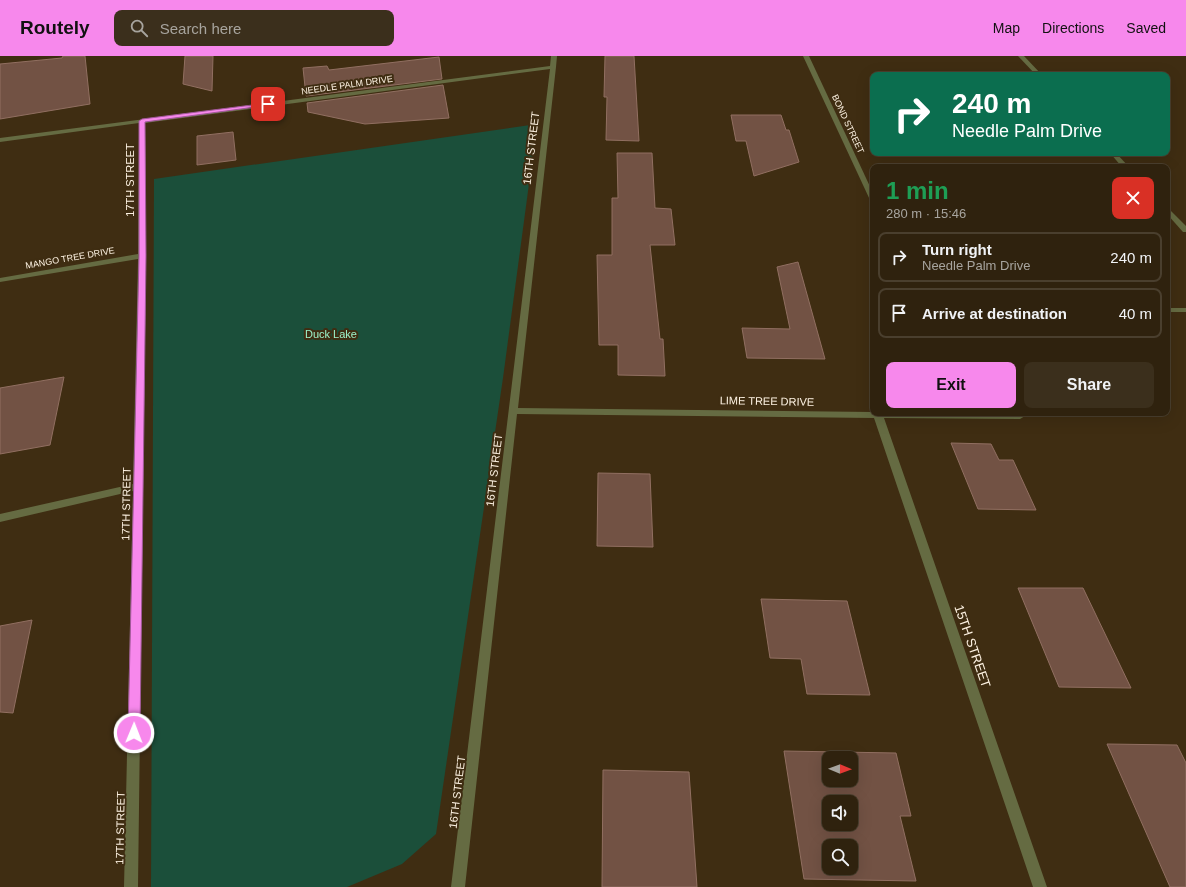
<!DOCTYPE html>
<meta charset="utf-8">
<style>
:root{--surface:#2f220e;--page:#3b2f1c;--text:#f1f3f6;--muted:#a7a49e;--line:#4a3f2e;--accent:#f788ec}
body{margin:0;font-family:Helvetica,sans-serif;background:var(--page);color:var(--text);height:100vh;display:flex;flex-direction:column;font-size:15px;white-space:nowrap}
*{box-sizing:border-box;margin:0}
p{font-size:13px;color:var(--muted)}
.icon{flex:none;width:22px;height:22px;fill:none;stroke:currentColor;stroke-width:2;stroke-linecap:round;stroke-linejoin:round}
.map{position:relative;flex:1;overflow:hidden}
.side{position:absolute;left:870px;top:108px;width:300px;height:252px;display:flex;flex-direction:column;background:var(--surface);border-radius:8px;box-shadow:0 4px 16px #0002,0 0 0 1px var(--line)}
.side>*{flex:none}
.guide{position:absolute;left:870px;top:16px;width:300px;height:84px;border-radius:8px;box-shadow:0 4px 16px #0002,0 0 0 1px var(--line);background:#0b6e4f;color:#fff;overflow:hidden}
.needle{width:26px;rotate:91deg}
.buttons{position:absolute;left:822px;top:695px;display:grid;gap:8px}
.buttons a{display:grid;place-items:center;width:36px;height:36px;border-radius:8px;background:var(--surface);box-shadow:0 4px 16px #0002,0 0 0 1px var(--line);font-size:20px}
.pin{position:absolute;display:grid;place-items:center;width:34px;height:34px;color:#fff;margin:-17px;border-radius:8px;box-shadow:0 2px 6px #0006}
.me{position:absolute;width:44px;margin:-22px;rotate:1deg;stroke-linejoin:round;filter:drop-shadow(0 0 3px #0008)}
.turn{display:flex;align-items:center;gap:14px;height:84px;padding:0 16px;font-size:18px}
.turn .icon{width:52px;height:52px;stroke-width:2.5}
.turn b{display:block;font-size:28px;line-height:34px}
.round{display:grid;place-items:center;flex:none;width:42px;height:42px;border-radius:8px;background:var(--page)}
.overview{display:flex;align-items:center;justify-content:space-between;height:68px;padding:0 16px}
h1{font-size:24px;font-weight:700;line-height:30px;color:#1e9e55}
.primary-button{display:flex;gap:8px;margin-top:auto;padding:8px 16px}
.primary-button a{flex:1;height:46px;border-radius:8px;background:var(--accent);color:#111;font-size:16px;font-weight:700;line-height:46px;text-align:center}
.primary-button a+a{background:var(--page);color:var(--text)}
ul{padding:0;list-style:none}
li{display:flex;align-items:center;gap:12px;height:50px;margin:0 8px 6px;padding:0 8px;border:2px solid var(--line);border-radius:8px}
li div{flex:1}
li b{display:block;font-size:15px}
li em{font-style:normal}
header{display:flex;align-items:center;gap:24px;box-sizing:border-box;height:56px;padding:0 20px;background:var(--accent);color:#111}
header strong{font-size:19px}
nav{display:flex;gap:22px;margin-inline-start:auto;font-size:14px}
.search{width:280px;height:36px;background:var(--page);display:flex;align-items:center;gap:10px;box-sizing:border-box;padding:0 14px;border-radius:8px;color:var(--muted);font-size:15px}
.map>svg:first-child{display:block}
</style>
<header>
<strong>Routely</strong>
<div class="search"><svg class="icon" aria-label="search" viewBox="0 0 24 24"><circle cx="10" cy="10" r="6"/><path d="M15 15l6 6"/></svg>Search here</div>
<nav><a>Map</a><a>Directions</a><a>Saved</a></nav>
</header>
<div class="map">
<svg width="1186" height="831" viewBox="0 0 1186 831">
<rect width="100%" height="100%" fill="#3f2d12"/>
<path fill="#1b4f3a" d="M537,68l-34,254 -67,456 -34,30 -55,23h-196l3,-708z"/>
<g fill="#725244" stroke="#916f61" fill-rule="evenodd">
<path d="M63,0h22l5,48 -90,15v-55l62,-6z"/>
<path d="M185,0h28l-1,35 -29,-7z"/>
<path d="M605,0h29l5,85 -33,-1 1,-43h-3z"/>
<path d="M439,1l3,22 -136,17 -3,-28 24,-2 2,4z"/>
<path d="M443,29l6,33 -84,6 -57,-12 -1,-9z"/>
<path d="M731,59h50l5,15h3l10,32 -45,14 -8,-35h-10z"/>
<path d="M233,76l3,28 -39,5v-29z"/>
<path d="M617,97h35l3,55 16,1 4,36h-25l10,94h3l2,37 -47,-1v-30h-19l-2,-90h15v-57h6z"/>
<path d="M798,206l27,97 -78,-1 -5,-30 48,1 -13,-62z"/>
<path d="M64,321l-14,68 -50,9v-66z"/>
<path d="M951,387l40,1 8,16h14l23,50 -58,-1z"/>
<path d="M598,417l52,1 3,73 -56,-1z"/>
<path d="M1018,532h65l48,100 -72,-1z"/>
<path d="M761,543l86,2 23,94 -63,-1 -6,-35 -31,-1z"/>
<path d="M32,564l-19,93 -13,-1v-86z"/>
<path d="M1107,688l70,1 9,18v124h-16z"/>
<path d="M784,695l112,2 15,63h-11l16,65 -112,-2zM829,702h22v22h-22zM829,746h22v22h-22zM829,790h22v22h-22z"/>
<path d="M603,714l86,2 8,115h-95z"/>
</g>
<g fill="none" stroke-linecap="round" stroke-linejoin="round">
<g fill="#656b42" fill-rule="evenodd">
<path d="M551,0h6l-1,11 -38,341 355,4v1h147l5,3 -5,3 -136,-1 163,469h-14l-159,-469 -357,-4 -52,473h-14l99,-818 -405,54 1,133 -8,631h-14l9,-396 -133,31v-8l133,-30 5,-225 -138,23v-4l138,-24 1,-131 -139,19v-4l550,-72z"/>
<path d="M803,0h6l64,137v9l-3,-2z"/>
<path d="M1018,0h6l18,19h-6z"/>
<path d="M1110,97h6l13,14h-7z"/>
<path d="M1167,152l2,1 17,17v6h-3l-16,-18z"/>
<rect x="1167" y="252" width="19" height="4"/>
</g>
</g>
<path fill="#f788ec" stroke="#a15899" d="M268,47h2v2l-125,17 1,134 -6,477 -2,4 -4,1 -5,-1 -1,-4 11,-477v-135l3,-2z"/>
<g text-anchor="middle" stroke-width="4" stroke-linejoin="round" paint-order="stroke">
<g font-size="9" fill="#fef3e3" stroke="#3f2d12">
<text transform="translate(347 29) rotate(-8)" y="3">NEEDLE PALM DRIVE</text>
<text transform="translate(848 68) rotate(65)" y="3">BOND STREET</text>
<text transform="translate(70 202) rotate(-10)" y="3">MANGO TREE DRIVE</text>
</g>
<g font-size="11" fill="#fef3e3" stroke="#3f2d12">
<text transform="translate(531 92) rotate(-83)" y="4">16TH STREET</text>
<text transform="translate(130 124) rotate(-90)" y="4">17TH STREET</text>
<text transform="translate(767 345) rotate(1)" y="4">LIME TREE DRIVE</text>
<text transform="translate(494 414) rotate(-83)" y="4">16TH STREET</text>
<text transform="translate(126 448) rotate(-89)" y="4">17TH STREET</text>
<text transform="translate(457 736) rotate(-83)" y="4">16TH STREET</text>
<text transform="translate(120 772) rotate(-89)" y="4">17TH STREET</text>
</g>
<g font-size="11" fill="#9bf2ca" stroke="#3f2d12">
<text x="331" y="282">Duck Lake</text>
</g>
<g font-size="13" fill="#fef3e3" stroke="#3f2d12">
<text transform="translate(973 590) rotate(71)" y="5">15TH STREET</text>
</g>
</g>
</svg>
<div class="buttons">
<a><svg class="needle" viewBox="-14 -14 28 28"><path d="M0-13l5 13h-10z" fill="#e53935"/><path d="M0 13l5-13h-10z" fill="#a7a49e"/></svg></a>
<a><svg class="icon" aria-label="sound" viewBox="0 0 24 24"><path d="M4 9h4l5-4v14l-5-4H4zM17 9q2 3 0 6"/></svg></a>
<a><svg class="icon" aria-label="search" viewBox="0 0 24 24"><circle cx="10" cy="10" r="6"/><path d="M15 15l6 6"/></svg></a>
</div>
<div class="pin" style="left:268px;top:48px;background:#d93025"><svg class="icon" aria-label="arrive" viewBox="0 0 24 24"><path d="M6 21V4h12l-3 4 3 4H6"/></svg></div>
<svg class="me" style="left:134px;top:677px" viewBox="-20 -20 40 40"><circle r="17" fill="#f788ec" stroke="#fff" stroke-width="3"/><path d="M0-11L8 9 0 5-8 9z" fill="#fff"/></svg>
<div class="guide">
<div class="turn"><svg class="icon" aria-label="right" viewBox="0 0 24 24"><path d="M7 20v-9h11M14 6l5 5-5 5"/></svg><div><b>240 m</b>Needle Palm Drive</div></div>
</div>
<section class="side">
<div class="overview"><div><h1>1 min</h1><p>280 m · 15:46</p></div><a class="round" style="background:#d93025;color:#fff"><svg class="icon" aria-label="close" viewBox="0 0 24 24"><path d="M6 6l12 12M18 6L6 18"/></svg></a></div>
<ul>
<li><svg class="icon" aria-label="right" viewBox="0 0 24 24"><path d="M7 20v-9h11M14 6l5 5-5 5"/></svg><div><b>Turn right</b><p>Needle Palm Drive</p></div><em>240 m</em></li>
<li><svg class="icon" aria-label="arrive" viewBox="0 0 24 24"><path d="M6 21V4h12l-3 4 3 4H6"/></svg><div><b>Arrive at destination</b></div><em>40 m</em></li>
</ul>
<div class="primary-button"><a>Exit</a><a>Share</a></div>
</section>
</div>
